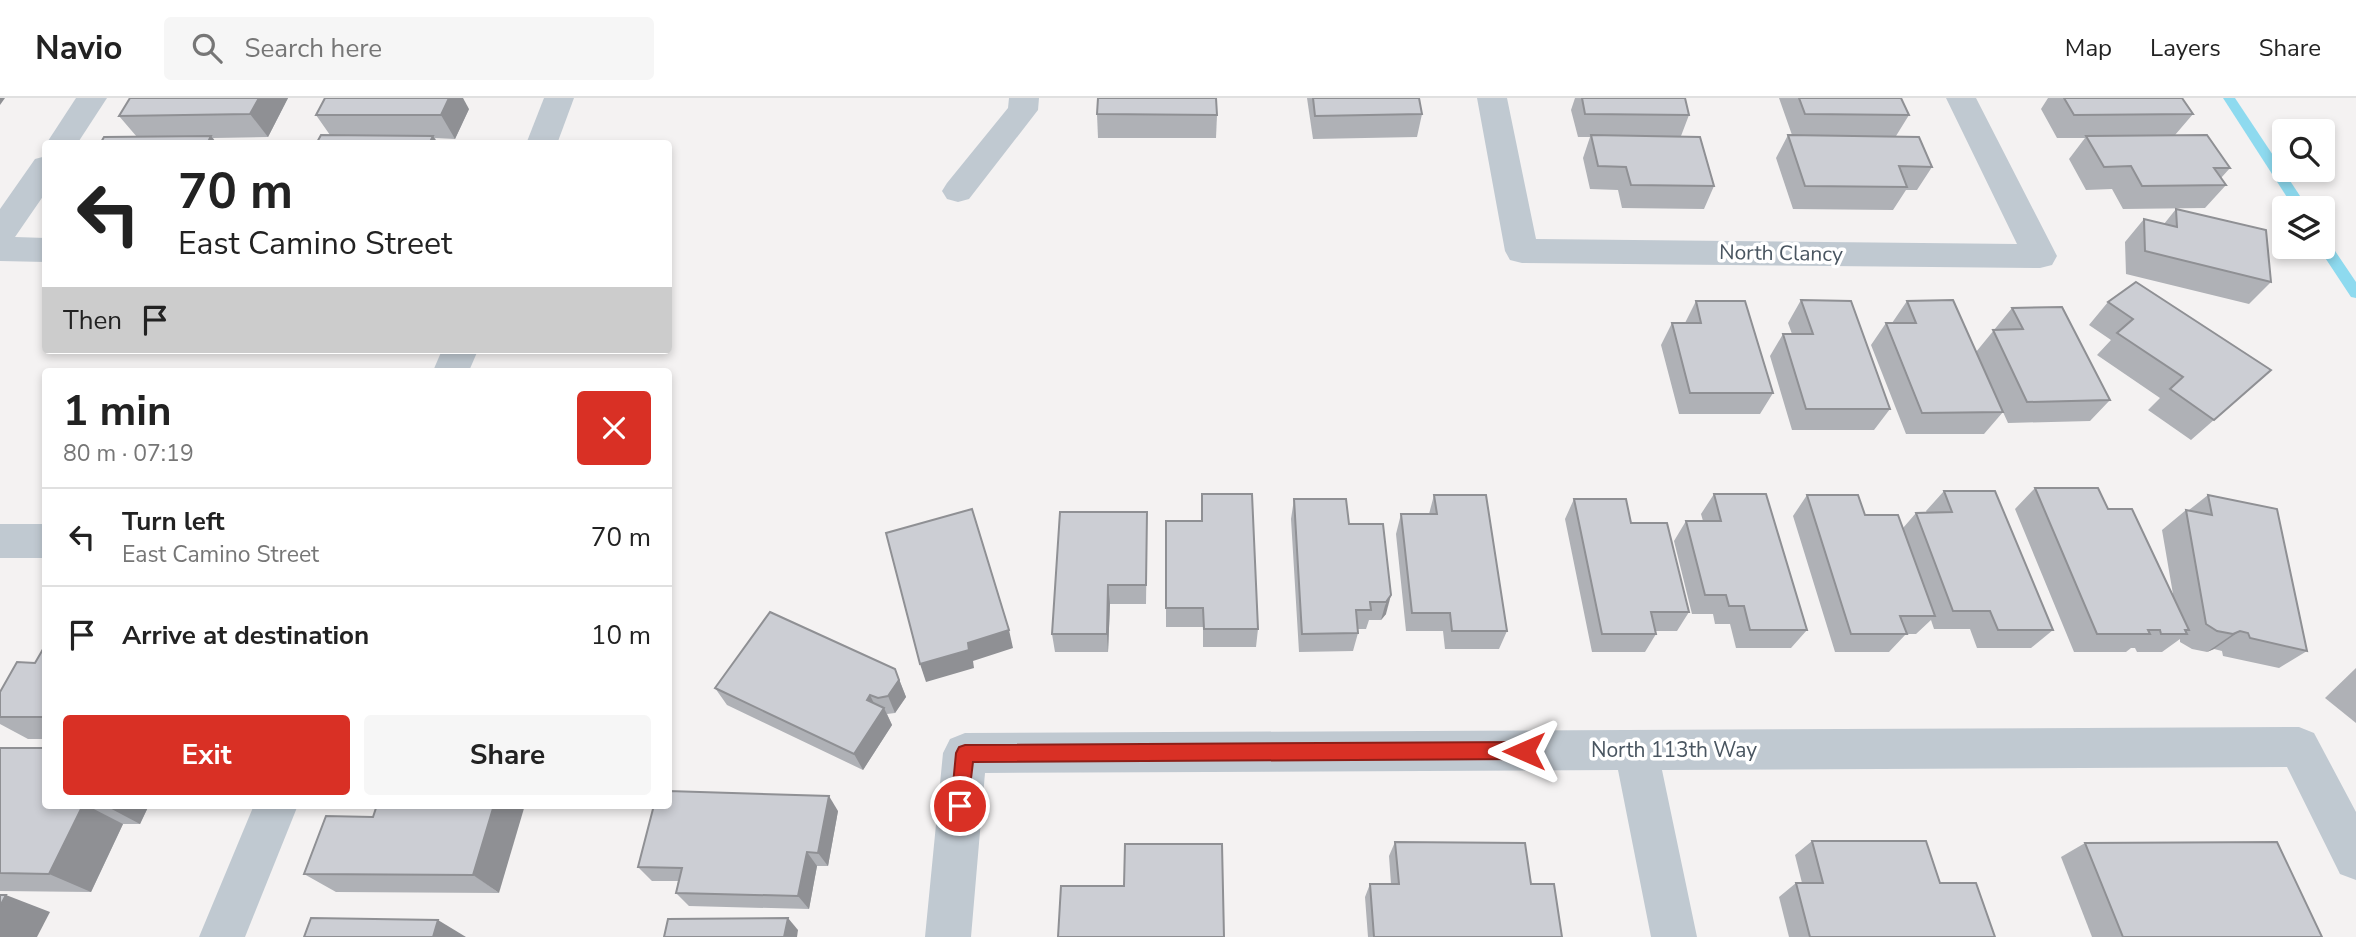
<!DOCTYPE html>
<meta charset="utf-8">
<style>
:root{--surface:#fff;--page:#f6f6f6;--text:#222;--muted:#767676;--line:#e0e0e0;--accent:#d93025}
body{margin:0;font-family:"Nunito Sans",sans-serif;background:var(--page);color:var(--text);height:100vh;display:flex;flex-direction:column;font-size:26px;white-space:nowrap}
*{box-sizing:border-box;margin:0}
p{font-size:23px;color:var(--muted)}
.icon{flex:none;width:38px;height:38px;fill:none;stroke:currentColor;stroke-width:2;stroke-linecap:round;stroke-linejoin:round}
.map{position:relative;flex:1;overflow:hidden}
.panel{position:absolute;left:42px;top:270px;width:630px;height:441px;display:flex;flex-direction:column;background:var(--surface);border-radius:7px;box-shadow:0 4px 10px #0003}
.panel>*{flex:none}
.hud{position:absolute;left:42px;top:42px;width:630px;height:214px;border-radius:7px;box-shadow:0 4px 10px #0003;background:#fff;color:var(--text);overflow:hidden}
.controls{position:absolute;left:2272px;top:21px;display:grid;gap:14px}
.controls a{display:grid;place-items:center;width:63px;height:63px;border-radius:7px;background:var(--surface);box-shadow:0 4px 10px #0003;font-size:35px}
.pin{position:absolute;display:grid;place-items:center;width:60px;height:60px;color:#fff;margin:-30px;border:4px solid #fff;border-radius:50%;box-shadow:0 2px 7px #0007}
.me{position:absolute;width:77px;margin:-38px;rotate:270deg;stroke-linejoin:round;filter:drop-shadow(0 0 5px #0008)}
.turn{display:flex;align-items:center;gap:24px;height:147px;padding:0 21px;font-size:32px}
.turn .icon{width:91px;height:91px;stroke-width:2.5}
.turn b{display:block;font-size:49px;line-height:60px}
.then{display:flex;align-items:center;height:66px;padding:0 21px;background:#0003;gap:14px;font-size:26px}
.round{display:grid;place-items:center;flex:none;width:74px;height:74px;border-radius:7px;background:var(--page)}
.overview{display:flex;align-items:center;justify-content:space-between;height:119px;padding:0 21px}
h1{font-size:42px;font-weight:700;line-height:52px}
.cta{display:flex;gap:14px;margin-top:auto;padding:14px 21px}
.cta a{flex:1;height:80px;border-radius:7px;background:var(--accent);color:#fff;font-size:28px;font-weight:700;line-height:80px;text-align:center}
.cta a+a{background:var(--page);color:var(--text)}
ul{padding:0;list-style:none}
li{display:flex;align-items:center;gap:21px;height:98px;padding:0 21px;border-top:2px solid var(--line)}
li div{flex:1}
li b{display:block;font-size:26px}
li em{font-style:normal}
header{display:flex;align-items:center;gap:42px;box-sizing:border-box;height:98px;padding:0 35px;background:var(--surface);border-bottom:2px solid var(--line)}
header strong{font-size:33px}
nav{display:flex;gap:38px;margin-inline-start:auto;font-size:24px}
.search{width:490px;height:63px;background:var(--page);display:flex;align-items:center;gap:18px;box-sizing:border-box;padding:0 24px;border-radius:7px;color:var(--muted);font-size:26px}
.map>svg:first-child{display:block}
</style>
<header>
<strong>Navio</strong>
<div class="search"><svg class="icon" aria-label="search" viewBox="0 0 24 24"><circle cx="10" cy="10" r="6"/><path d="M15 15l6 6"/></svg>Search here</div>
<nav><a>Map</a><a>Layers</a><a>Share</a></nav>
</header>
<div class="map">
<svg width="2356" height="839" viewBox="0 0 2356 839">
<rect width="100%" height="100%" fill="#f4f2f2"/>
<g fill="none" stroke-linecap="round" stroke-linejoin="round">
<g fill="#8edaef" fill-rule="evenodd">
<path d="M2223,0h12l73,110h-14z"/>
<path d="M2322,139l5,2 29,43v16l-5,-1 -33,-50h4z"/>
</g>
<g fill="#c0c9d1" fill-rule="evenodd">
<path d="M76,0h31l-30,46h-31z"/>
<path d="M544,0h30l-17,46h-31z"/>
<path d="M1009,0h30l-1,12 -69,89 -11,3 -11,-3 -5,-8 5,-8 61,-75z"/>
<path d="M1477,0h30l29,141 481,5 -71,-146h30l81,158 -5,9 -12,3 -518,-5 -12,-3 -5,-9z"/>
<path d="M46,58v36l-31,45 31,1v24l-46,-1v-52l35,-50z"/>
<path d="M442,252h36l-9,21h-36z"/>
<rect x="0" y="426" width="46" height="34"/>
<path d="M2299,629l15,6 42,79v68l-16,-6 -53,-107 -625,3 35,167h-46l-33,-167 -633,3 -14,164h-46l18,-184 7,-14 15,-6z"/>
<path d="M254,707h44l-53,132h-46z"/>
</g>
</g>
<g fill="#afb1b6">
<path d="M130,0h158l-20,39 -55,1 4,6 -80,-7 -18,-21z"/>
<path d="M1307,0h112l3,16 -5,23 -104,2z"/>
<path d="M1575,0h7l107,17 -8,21 33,50 -10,23 -82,-1 -4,-18 -28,-1 -7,-31 7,-21h-12l-7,-27z"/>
<path d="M1779,0h122l8,17 -13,21 36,31 -15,23h-11l-13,20 -100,-1 -17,-51 12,-23h4z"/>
<path d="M2048,0h134l11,16 -18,21 55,33 -9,10 5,7 -21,23 -82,1 -11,-20 -26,1 -17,-31 16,-21h-28l-16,-29z"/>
<path d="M469,11l-14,30 -20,-1 3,6h-122l14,-9 -14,-20z"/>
<path d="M1097,16l120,1 -1,23h-118z"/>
<path d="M2176,111l95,73 -22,22 -123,-30 -1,-32 19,-23 20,5z"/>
<path d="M1801,202l89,109 -16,21h-82l-22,-74 13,-22h9l-4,-11z"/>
<path d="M1696,203l77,92 -13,21h-81l-18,-69 11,-22h13z"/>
<path d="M1907,203l69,51 36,-44 98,92 -20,21 -82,2 -31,-68 26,57 -19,22h-78l-35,-89 15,-22h6z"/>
<path d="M2108,204l163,68 -80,70 -43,-30 12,-12 -63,-43 14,-15 -22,-15z"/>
<path d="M2035,390l73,21 65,85 -11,-64 24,-20h3l19,-15 99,156 -28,17 -56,-12 -1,-5 -8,-2 -7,3 -15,-3 -12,-7v-3l-18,13h-25l-2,-4h-4l-5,4h-52l-59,-143z"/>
<path d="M1944,393l109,139 -22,18h-54l-7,-19h-36l-3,-9 -15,14h-10l-17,18h-54l-42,-136 14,-21 96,33 13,-15h11l-1,-2z"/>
<path d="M1202,396l56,135 -2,18h-53v-20h-37v-106h36z"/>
<path d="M1714,396l93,136 -16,18h-55l-6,-24h-15l-2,-10h-21l-18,-73 12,-20h17l-2,-7z"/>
<path d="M1434,397l73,136 -8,18h-54l-2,-18h-37l-10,-97 5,-20h28z"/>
<path d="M1294,401l55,25h34l3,90 -5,6h-12l-3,9h-8v4l-5,18 -54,1 -8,-133z"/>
<path d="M1574,401l57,24 58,89 -12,19h-21v3l-11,18h-53l-27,-133z"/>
<path d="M1147,434l-1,72h-36l-2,48h-53l-3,-18z"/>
<path d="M46,546v95h-18l-28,-15v-32l35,-29z"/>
<path d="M2356,570v55l-31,-25z"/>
<path d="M895,571l11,28 -11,16 -8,1 5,11 -29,45 -136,-65 -12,-17z"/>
<path d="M0,650l46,57h103l-9,19h-17l-32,68 -91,-1z"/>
<path d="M377,707l122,88 -163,-1 -32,-18 69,-57z"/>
<path d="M838,713l-10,55h-11l-8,43 -120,-3 -13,-13 2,-12h-26l-14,-14z"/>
<path d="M1812,743l128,42 55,54h-206l-10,-40 17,-14h6l-7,-28z"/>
<path d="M1395,744l136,42 31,53h-194l-3,-40 5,-13h21l-2,-28z"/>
<path d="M2085,745l237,94h-230l-31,-80z"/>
</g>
<g fill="#8f9094">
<path d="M0,0h5l-5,7z"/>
<path d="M259,0h29l-20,39 -18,-23z"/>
<path d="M449,0h14l6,11 -14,30 -14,-24z"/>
<path d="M211,38l6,8h-10z"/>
<path d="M433,38l5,8h-9z"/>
<path d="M1108,487l2,19 -2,48 -1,-18z"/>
<path d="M1391,497l-5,19 -5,6 5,-18z"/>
<path d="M1009,532l4,18 -40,13 1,7 -48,14 -6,-18 48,-21z"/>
<path d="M2240,533l-26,18 -7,3 26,-18z"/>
<path d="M895,571l11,28 -11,16 -7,-17z"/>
<path d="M870,597l8,17 -11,-12z"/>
<path d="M884,610l8,17 -29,45 -9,-16z"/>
<path d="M829,698l9,15 -10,55 -10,-13z"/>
<path d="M83,707h3l37,19 -32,68 -42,-18z"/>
<path d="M104,707h45l-9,19z"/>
<path d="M494,707h31l-26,88 -26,-18z"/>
<path d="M807,754l10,14 -8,43 -11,-13z"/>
<path d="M6,797l44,17 -13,25h-37v-31z"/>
<path d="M788,820l10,12 -1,7h-13z"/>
<path d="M438,822l28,17h-33z"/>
</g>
<g fill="#ccced4" stroke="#8f9094" stroke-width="2">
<path d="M130,0h129l-9,16 -131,2z"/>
<path d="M325,0h124l-8,17h-125z"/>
<path d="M1098,0h118l1,17 -120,-1z"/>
<path d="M1313,0h106l3,16 -107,2z"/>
<path d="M1582,0h103l4,17 -104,-1z"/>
<path d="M1799,0h102l8,17 -104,-1z"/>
<path d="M2064,0h118l11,16 -119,1z"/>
<path d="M321,37l112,1 -4,8h-113z"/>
<path d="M1591,37l109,2 14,49 -83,-1 -5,-18 -28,-1z"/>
<path d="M1788,37l131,2 13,30 -33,-1 8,21 -102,-1z"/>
<path d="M2207,37l23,33h-16l12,17 -84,1 -11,-20 -27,1 -18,-31z"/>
<path d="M211,38l-4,8h-107l4,-7z"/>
<path d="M2176,111l90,21 5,52 -126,-31 -1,-32 33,8z"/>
<path d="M2136,184l135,88 -57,50 -44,-31 13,-12 -66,-44 16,-14 -25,-17z"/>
<path d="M1801,202l50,1 39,108h-84l-23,-75h30z"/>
<path d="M1953,202l50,112 -81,1 -36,-90h30l-9,-22z"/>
<path d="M1696,203h49l28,92h-83l-18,-70h29z"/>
<path d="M2062,209l48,93 -83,2 -34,-72 30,-1 -11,-21z"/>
<path d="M2035,390h63l10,21h24l57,121h-4l2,4h-26l-1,-4h-12l2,4h-53z"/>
<path d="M1944,393h51l58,139h-55l-8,-19h-37l-37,-98 36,-1z"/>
<path d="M1202,396h50l6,135h-54l-1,-21h-37v-87h36z"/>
<path d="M1714,396h52l41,136h-57l-6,-24h-15l-3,-11h-21l-19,-74h35z"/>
<path d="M1434,397h52l21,136h-55l-2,-18h-38l-11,-99h36z"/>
<path d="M1807,397h51l7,20h33l37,101h-35l7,18h-56z"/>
<path d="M2208,397l69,14 30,142 -57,-13 -2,-5 -8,-2 -7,3 -16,-3 -11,-7 -20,-114 26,5z"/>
<path d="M1294,401h52l3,25h34l8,71 -5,7h-16l1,8h-15l2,23 -56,1z"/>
<path d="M1574,401h52l5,24h36l22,89h-38l5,22h-54z"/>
<path d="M972,411l37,121 -41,13 1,7 -49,14 -34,-131z"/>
<path d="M1060,414h87l-1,73h-38l-1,49h-55z"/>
<path d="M770,514l125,57 4,11 -11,16 -10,2 -8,-3 -3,5 17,8 -30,46 -139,-66z"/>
<path d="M46,546v73h-46v-25l17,-30 18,1z"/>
<path d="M0,650h46v57h37l-34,69 -49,-1z"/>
<path d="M668,693l161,5 -11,57 -11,-1 -9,44 -122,-3 6,-25 -44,-1 16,-62h14z"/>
<path d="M377,707h117l-21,70 -169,-1 22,-58 47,1z"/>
<path d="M1812,743h114l14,42h36l19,54h-185l-14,-54h27z"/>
<path d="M1395,744l130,1 6,41h23l8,53h-188l-4,-53h29z"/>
<path d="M2277,744l45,95h-199l-38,-94z"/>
<path d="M1125,746h97l2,93h-166l3,-51h63z"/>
<path d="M0,797h6l-6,11z"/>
<path d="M311,820l127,2 -5,17h-129z"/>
<path d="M788,820l-4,19h-120l4,-18z"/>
</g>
<path fill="#d93025" stroke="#8d1f18" stroke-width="2" d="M1524,644l6,3 3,6 -3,6 -6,2 -551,3 -6,50 -7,2 -6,-2 -3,-6 5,-53 3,-6 6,-2z"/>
<g text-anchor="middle" stroke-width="7" stroke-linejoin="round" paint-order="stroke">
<g font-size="21" fill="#495560" stroke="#fff">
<text transform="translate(1781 155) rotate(1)" y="7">North Clancy</text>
<text x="1674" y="659">North 113th Way</text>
</g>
</g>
</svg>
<div class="controls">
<a><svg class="icon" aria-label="search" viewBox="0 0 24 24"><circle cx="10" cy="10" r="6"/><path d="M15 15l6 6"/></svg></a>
<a><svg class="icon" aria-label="layers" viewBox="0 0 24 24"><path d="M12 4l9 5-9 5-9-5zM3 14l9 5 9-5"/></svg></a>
</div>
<div class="pin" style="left:960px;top:708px;background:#d93025"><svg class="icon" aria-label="arrive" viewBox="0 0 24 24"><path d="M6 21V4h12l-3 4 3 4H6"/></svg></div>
<svg class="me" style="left:1524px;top:653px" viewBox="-20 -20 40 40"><path d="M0-17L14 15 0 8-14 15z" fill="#d93025" stroke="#fff" stroke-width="4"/></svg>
<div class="hud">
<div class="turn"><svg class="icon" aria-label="left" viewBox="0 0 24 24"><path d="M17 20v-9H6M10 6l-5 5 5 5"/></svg><div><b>70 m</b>East Camino Street</div></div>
<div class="then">Then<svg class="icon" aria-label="arrive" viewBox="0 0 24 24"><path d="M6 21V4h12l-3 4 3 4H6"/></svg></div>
</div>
<section class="panel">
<div class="overview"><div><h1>1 min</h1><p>80 m · 07:19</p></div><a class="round" style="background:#d93025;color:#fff"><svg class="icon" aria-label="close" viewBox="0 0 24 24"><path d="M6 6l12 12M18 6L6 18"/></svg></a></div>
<ul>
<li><svg class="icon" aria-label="left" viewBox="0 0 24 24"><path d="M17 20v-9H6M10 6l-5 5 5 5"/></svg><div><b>Turn left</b><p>East Camino Street</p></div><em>70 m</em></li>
<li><svg class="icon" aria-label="arrive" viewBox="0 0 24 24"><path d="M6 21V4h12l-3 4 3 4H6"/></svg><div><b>Arrive at destination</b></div><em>10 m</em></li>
</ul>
<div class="cta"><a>Exit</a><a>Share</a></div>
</section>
</div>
